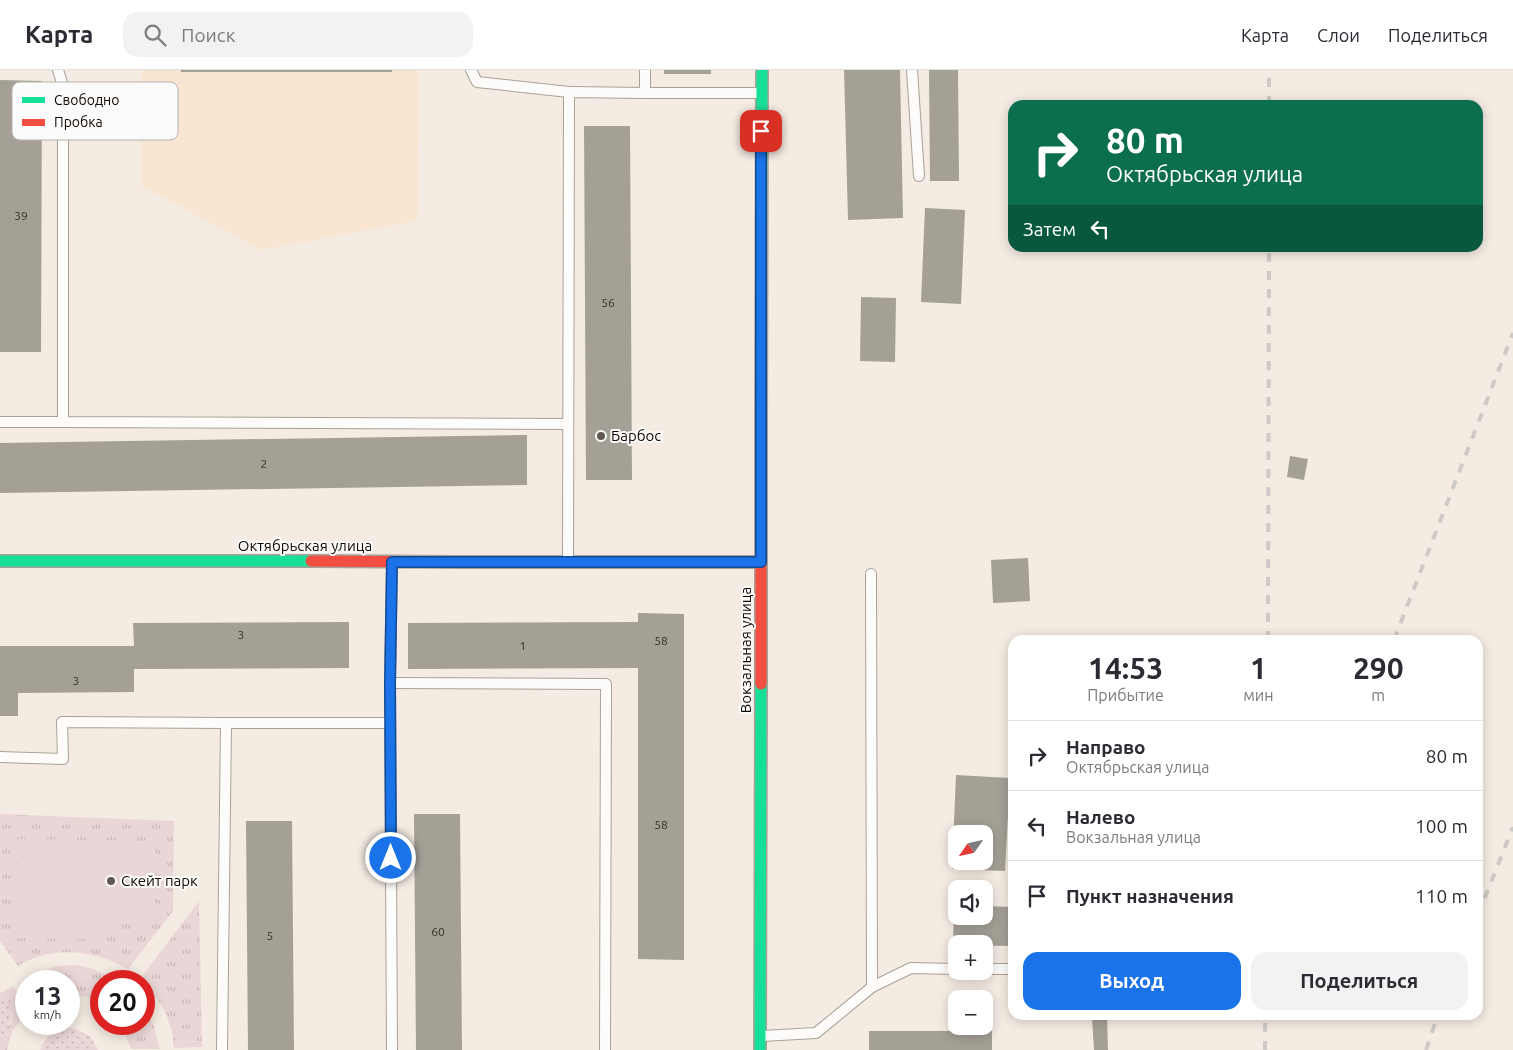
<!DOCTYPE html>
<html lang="ru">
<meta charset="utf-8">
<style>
:root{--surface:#fff;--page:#f2f2f3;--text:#2b2b33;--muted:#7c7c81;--line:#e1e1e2;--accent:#1a73e8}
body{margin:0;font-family:Ubuntu,sans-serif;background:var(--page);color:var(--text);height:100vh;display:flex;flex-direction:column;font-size:19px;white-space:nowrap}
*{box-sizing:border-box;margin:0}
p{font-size:16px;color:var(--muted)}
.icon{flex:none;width:28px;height:28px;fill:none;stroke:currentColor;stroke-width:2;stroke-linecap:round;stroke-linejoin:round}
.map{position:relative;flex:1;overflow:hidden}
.drawer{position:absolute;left:1008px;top:565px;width:475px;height:385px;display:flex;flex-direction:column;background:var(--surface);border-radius:15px;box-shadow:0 2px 12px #0003}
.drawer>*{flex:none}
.top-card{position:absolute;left:1008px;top:30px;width:475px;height:152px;border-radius:15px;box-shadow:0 2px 12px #0003;background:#0b6e4f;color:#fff;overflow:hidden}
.needle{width:32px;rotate:236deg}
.fabs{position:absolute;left:948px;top:755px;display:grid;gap:10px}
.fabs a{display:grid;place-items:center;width:45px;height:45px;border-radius:10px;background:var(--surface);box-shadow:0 2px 12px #0003;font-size:25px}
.speed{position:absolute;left:15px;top:900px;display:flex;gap:10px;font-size:25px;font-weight:700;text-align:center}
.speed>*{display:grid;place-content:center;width:65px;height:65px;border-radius:50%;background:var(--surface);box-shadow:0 2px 12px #0003;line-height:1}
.speed small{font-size:12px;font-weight:400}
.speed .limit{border:8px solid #d22;background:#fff;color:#111}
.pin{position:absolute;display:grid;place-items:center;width:42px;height:42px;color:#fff;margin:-21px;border-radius:10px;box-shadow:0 2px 8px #0006}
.me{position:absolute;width:55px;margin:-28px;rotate:0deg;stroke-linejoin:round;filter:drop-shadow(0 0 4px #0008)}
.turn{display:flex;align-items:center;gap:18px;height:105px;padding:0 15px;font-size:22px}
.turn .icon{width:65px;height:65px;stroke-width:2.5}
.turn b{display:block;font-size:35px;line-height:42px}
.then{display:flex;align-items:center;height:48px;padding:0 15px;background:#0003;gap:10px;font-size:19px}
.eta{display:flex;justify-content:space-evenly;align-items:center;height:85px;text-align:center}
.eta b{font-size:30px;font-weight:700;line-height:35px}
.button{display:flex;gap:10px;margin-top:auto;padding:10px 15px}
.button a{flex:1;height:58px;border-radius:15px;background:var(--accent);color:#fff;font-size:20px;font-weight:700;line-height:58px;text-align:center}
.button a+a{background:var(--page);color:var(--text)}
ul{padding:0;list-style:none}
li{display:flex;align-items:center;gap:15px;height:70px;padding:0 15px;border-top:1px solid var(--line)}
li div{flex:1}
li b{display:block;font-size:19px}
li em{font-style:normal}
header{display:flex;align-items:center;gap:30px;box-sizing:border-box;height:70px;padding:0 25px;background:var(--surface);border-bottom:1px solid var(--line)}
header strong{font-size:24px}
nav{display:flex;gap:28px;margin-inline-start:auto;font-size:18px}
.search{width:350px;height:45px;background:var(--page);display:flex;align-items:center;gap:12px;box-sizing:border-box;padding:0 18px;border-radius:15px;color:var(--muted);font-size:19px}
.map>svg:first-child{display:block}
</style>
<header>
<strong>Карта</strong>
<div class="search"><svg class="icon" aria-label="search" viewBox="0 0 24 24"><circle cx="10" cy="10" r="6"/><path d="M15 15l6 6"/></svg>Поиск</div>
<nav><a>Карта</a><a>Слои</a><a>Поделиться</a></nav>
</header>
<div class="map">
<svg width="1513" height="980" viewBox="0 0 1513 980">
<defs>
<pattern id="grass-tufts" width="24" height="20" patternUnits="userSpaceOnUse" patternTransform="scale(1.25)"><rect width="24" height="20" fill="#ead6d6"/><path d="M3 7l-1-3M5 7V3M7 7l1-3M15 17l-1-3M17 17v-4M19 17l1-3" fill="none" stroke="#c8b6b6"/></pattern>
<pattern id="park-dots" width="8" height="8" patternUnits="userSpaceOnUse" patternTransform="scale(1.25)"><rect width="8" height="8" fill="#ead6d6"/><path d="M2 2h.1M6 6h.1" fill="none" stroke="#c8b6b6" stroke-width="1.8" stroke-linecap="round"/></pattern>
</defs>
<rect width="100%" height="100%" fill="#f4ebe2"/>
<path fill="#f8e6d3" d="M142,0h277l-2,151 -156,29 -120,-64z"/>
<g fill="url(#grass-tufts)">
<path d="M0,744l174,7 -1,90 -45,58c-34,-19 -76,-24 -110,-3l-18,-25z"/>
<path d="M199,831l3,146 -28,1c-1,-26 -15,-53 -34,-69z"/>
<path d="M75,895l15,3 29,12 -18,1v22l-14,-6 -18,-2v-14h-41l-2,-4 31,-11z"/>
<path d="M13,916l13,19v8l-14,19 -5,18h-7v-12l11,-15 1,-10 -11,-20z"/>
<path d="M144,938l9,16 7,25h-29l-10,-25h23z"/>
</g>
<g fill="url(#park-dots)">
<path d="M0,922c17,12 13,33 0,46z"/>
<path d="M72,958l18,8 8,14h-58c6,-15 16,-21 32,-22z"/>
</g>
<path fill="#ead6d6" d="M18,769l137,2 -1,78h-36l-22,20 -79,-1z"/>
<g fill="#a4a096" fill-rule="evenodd">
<rect x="181" y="0" width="211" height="2"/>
<rect x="664" y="0" width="47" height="4"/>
<path d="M844,0h56l3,148 -55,2z"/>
<path d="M929,0h29l1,111h-29z"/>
<path d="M0,10l42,1 -1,271h-41z"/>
<path d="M584,56h46l2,354h-46z"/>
<path d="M925,138l40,2 -4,94 -40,-2z"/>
<path d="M861,227l35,1 -1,64 -35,-1z"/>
<path d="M527,365v50l-527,8v-50z"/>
<path d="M1290,386l18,3 -4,21 -17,-3z"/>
<path d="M1028,488l2,43 -37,2 -2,-43z"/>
<path d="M638,543l46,1v346l-46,-1v-291l-230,1v-46l230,-1z"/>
<path d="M349,552v46l-215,1v23l-116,1v23h-18v-70h134l-1,-23z"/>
<path d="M956,705l54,3 -5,93 -53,-2zM956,764h28v27h-28z"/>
<path d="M414,744h46l2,236h-46z"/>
<path d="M246,751h46l2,229h-46z"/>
<path d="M954,835h2v11h28v-10l28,1v39l-59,-1z"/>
<path d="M1092,948h15l1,32h-14z"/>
<rect x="869" y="961" width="123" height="19"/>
</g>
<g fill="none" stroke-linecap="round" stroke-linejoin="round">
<g stroke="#a9a198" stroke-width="12">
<g id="lane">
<path d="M58,0l5,16v336l505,2"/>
<path d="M471,0l6,12 92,10"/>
<path d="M912,0l7,106"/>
<path d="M645,23h116"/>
<path d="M0,352h63"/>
<path d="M568,490l1,-468 76,1v-23"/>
<path d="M390,613l216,1 -1,366"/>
<path d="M226,653h164"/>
<path d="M0,687l63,2 -1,-37 164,1 -4,327"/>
<path d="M984,899h28"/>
<path d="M872,917l39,-19 45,1"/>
<path d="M761,966l55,-3 56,-46 -1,-413"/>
<path d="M392,980l-2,-367 2,-120"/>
</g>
</g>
<g stroke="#a9a198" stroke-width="14">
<g id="fast">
<path d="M761,355l1,-355"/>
<path d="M0,491h311"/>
<path d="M458,492h303"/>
<path d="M760,980l1,-366"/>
</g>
</g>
<g stroke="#a9a198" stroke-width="14">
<g id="jam">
<path d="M311,491l147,1"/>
<path d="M761,614v-259"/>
</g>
</g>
<use href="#lane" stroke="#fdfcfb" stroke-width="10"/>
<use href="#fast" stroke="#16e098" stroke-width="11"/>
<use href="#jam" stroke="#f24e42" stroke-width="11"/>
<g stroke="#cdcac7" stroke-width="4" stroke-dasharray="9 9" stroke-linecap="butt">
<path d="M1269,35v-35"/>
<path d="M1268,570l1,-392"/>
<path d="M1394,570l119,-307"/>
<path d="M1478,845l35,-88"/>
<path d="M1265,980v-35"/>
<path d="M1426,980l12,-35"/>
</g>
</g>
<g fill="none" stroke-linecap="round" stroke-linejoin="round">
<g stroke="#114b97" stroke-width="12">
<path id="route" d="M391,788l-1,-175 2,-121h369v-431"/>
</g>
<use href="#route" stroke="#1a73e8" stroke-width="9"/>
</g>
<g fill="#615850" stroke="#fbfbfb" stroke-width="2">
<circle cx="601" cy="366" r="5"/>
<circle cx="111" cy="811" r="5"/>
</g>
<g text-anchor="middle" stroke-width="4" stroke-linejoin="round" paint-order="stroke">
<g font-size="12" fill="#362f27">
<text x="21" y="150">39</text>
<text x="608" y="237">56</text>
<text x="264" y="398">2</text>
<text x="241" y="569">3</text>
<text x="661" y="575">58</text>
<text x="523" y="580">1</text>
<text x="76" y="615">3</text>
<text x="661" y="759">58</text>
<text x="438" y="866">60</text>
<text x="270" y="870">5</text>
</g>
<g font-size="15" fill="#120902" stroke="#fbfbfb" text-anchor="start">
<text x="611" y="371">Барбос</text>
<text x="121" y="816">Скейт парк</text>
</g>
<g font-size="15" fill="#120902" stroke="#fbfbfb">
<text x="305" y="481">Октябрьская улица</text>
<text transform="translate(746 580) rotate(-90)" y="5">Вокзальная улица</text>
</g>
</g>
<rect x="12" y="12" width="166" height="58" rx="8" fill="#fbfbfb" stroke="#b5b2b0" stroke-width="1"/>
<rect x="22" y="27" width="23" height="6" fill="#16e098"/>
<rect x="22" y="49" width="23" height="7" fill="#f24e42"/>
<g font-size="14" fill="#120902">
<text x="54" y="35">Свободно</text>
<text x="54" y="57">Пробка</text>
</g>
</svg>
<div class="fabs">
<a><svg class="needle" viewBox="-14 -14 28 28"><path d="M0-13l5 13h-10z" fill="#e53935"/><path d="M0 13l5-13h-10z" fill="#7c7c81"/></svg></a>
<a><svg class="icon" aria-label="sound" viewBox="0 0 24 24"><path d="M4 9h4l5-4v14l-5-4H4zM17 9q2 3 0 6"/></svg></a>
<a>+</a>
<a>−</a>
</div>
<div class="speed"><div>13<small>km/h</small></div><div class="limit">20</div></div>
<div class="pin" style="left:761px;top:61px;background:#d93025"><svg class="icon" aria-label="arrive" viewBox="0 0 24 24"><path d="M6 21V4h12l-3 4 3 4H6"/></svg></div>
<svg class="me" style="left:391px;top:788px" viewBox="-20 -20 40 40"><circle r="17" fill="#1a73e8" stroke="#fff" stroke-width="3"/><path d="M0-11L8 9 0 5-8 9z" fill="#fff"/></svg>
<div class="top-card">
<div class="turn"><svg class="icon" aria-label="right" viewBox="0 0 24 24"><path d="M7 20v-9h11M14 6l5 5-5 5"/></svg><div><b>80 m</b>Октябрьская улица</div></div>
<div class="then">Затем<svg class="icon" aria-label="left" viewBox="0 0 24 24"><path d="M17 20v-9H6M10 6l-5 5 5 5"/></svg></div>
</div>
<section class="drawer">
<div class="eta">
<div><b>14:53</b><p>Прибытие</p></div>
<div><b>1</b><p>мин</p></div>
<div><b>290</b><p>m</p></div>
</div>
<ul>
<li><svg class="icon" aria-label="right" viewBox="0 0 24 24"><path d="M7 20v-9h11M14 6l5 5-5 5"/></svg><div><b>Направо</b><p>Октябрьская улица</p></div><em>80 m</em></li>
<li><svg class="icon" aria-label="left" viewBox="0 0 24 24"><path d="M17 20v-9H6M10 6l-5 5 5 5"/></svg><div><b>Налево</b><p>Вокзальная улица</p></div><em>100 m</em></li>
<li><svg class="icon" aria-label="arrive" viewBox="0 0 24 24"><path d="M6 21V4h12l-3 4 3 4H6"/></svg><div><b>Пункт назначения</b></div><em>110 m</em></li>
</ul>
<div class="button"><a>Выход</a><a>Поделиться</a></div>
</section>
</div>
